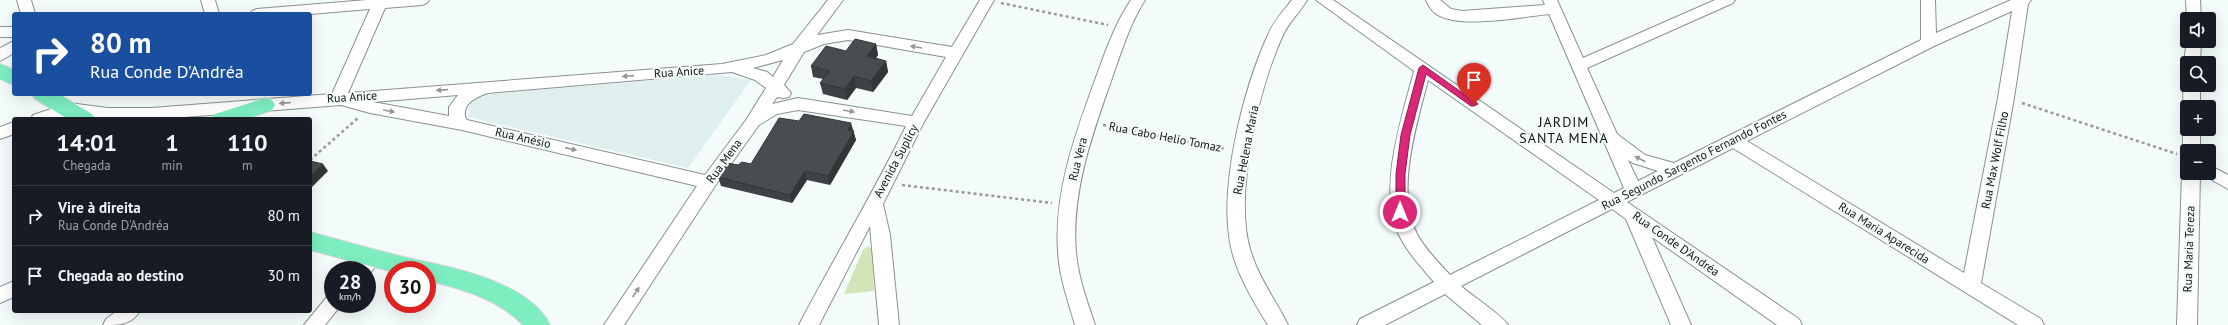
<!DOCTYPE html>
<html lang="pt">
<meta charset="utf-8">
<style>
:root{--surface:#171b24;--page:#20242c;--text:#f1f3f6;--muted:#9ea1a6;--line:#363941}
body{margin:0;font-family:"PT Sans",sans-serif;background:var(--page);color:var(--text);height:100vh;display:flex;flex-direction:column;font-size:15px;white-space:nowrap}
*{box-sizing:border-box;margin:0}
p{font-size:13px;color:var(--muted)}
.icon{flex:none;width:22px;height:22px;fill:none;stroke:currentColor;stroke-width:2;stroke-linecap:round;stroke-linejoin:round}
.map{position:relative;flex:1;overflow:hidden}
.drawer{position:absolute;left:12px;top:117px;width:300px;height:196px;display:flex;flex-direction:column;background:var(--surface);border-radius:4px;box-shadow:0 4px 16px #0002}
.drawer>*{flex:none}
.banner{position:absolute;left:12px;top:12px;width:300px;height:84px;border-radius:4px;box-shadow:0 4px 16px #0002;background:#1a4fa0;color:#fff;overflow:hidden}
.buttons{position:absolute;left:2180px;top:12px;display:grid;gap:8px}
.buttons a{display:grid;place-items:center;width:36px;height:36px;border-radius:4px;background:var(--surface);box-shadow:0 4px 16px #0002;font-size:20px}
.speed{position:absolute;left:324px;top:261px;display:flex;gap:8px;font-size:20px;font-weight:700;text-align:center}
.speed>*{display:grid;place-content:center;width:52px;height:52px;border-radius:50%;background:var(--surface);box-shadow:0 4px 16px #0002;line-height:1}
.speed small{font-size:10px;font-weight:400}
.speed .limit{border:6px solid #d22;background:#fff;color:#111}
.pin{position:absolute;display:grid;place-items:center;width:34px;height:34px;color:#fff;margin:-41px -17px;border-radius:50% 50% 50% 0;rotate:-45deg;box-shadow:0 0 4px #0007}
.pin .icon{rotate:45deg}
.me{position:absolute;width:44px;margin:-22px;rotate:0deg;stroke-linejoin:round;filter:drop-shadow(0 0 3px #0008)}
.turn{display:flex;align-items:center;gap:14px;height:84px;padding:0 12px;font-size:18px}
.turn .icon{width:52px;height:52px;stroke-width:2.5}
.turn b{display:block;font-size:28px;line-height:34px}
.eta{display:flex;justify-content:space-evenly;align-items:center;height:68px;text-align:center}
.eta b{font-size:24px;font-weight:700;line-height:28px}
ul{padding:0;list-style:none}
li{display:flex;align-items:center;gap:12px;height:60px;padding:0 12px;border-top:1px solid var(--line)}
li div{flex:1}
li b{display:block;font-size:15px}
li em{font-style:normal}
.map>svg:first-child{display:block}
</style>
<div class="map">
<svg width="2228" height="325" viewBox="0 0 2228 325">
<rect width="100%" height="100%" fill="#f4fbfb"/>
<path fill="#deefee" d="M720,75l31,5 -63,88 -220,-51 2,-16 21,-7z"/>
<path fill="#d3e5b8" d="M868,246l4,3 2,42 -30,3 19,-44z"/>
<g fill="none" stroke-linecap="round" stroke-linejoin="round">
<g stroke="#8a9190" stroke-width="2">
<g id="minor">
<path d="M17,0h14l4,14h-14z"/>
<path d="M201,0h14l4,14h-14z"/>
<path d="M367,0h62l-2,3 -5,2 -37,3 -37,85 374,-29 44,-9 27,-11 35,-44h15l-26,35 31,-5 104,17 28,-47h14l-70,122 -41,82 7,31 9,90h-20l-9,-99 -51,99h-20c35,-67 74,-131 107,-199l-108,-16 -21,4 -18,11 -44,61 -91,139h-20l93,-139 -235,-56 -92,-17 -29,-8 -182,14h-56l-33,-4 -13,4h-26l2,-4 36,-12 39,5h43l181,-14 38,-85 -60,5h-60l2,-3 5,-2zM848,40l98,17 -34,59 -114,-18 -26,6 5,-7 6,1 6,-1 2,-4 -7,-8 20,-33 20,-8zM783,60l-10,17 -6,-5 -14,-4zM732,72l23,8 11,8 -20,32 -41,55 -238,-55 -2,-3c-2,-14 11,-20 23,-24zM458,95l-9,12v9l-76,-14z"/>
<path d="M1131,0h14c-16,25 -24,53 -34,81 -19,54 -40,112 -35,171 2,25 11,49 19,73h-20c-7,-24 -16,-49 -17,-74 -4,-59 17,-116 37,-171 10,-27 19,-55 36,-80z"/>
<path d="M1292,0h15c-7,12 -18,22 -24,35 -24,52 -49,158 -33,214 8,28 25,50 38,76h-20c-17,-27 -35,-57 -39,-89 -8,-57 15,-149 39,-201 5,-13 15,-24 24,-35z"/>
<path d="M1316,0h17l281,193 10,-5 -75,-174c-27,3 -86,14 -109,2 -7,-3 -11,-9 -14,-16h14l11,9 11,2 83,-6 -2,-5h14l26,58 132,-58h20l-2,3 -146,65 30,66 28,21 29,8 247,-123v-40h14l1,33 75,-33h20l-3,4 -14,94 -33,185 60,36 3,6h-26l-285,-177 -106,54 172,117 3,6h-25l-125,-88 39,88h-20l-45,-106 -14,-10 -151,77c11,10 41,29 47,39h-26l-37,-31 -60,31h-28l3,-6 74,-37c-13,-15 -27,-30 -36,-49 -20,-47 4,-115 16,-162zM2012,11l-14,87 -34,175 -217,-132 187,-95zM1428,80l171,120 -149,75c-11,-12 -25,-26 -33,-41 -22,-42 0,-111 11,-154zM1628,160l5,3 25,8 -20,10z"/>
<path d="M2186,0h14l1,19h-14v2z"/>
<rect x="0" y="27" width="14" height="10"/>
<path d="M2187,38v3h14l-1,22h-13v4l-3,-4z"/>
<path d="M14,41v12l-14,8v-13z"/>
<path d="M2187,81v4h13v22h-13v4c-5,-6 -5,-24 0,-30z"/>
<path d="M14,122v12l-14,5v-12z"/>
<path d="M2187,125v4h13v22h-13v5c-6,-7 -5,-25 0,-31z"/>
<path d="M2209,165l19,10v14l-25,-14 -1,-2h7z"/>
<path d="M2187,168v5h13l-3,152h-20l5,-152z"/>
<path d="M373,250l6,2 3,5 -13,18 -2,1v-6h-14l14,-18z"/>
<path d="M14,281v16l-14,6v-16z"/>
<path d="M333,295v9h9l-17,21h-21l22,-27z"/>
<path d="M117,311h23c-9,14 -20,14 -37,14l3,-6z"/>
</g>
</g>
<g stroke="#d4d5d5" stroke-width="2">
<g id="major">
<path d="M0,64l14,6v15l-14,-6z"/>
<path d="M32,94h26l34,20 3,5h-27l-33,-20z"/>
<path d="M265,98l7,2 3,5 -3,5 -26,9h-34l3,-5z"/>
<path d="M310,232c38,10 77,22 116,30 39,8 105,24 124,63h-27c-26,-27 -62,-36 -96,-45v-10h-34v2l-83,-22z"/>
</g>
</g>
<g stroke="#959a9a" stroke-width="2.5" stroke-dasharray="3 3" stroke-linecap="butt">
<path d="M1001,3l107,22"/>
<path d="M2022,103l155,51"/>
<path d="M1103,125l123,24"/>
<path d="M310,160l48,-42"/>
<path d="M902,185l150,18"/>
</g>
<use href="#minor" fill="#fff" fill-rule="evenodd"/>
<use href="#major" fill="#7deec0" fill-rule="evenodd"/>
</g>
<g fill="#3f4244">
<path d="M876,44l2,11 -2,3 10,3 2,11 -15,20 -17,-4 -9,12 -24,-6 -3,-11 3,-4 -10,-2 -2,-11 35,-15z"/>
<path d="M799,121l54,10 3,9 -26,45 -23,-5 -15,23 -71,-17 -3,-9 20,-12 13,-1z"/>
</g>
<g fill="#333637">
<path d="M876,44l2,11 -9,13 -2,-12z"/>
<path d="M886,61l2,11 -15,20 -2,-11z"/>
<path d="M854,76l2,12 -9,12 -2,-11z"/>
<path d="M851,123l5,17 -26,45 -2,-9z"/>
<path d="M323,164l5,7 -18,18v-12z"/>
<path d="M805,171l2,9 -15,23 -2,-8z"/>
</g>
<g fill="#494d4f" stroke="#333637">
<path d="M855,39l21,5 -9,12 19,5 -15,20 -17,-5 -9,13 -25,-6 10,-12 -19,-5 15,-20 20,5z"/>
<path d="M804,114l47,9 -3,7 6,1 -26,45 -23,-5 -15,24 -72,-18 9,-14 11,2 4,-3 9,2 28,-46 20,3z"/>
<path d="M310,161l13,3 -13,13z"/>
</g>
<defs><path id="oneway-solid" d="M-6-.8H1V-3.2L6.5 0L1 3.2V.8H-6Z"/></defs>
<g fill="#949595">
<use href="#oneway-solid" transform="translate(916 47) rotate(-170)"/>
<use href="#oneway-solid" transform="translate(628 76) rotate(176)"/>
<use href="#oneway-solid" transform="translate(442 90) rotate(175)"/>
<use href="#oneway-solid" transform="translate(285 103) rotate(175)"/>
<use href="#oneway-solid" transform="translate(389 111) rotate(10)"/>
<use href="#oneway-solid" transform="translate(849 111) rotate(10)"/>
<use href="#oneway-solid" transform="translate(571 149) rotate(13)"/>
<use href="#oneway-solid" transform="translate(1640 159) rotate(-152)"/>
<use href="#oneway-solid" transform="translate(636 292) rotate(-57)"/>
</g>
<path fill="#db2777" stroke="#8e194d" d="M1423,65l55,39 -4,2h-3l-45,-32 -16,61 -5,39v38l-5,4 -4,-4v-38l5,-39 18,-67z"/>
<g text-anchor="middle" stroke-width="4" stroke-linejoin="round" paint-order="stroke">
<g font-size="12" fill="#121414" stroke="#f4fbfb">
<text transform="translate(679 72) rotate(-4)" y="4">Rua Anice</text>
<text transform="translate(352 97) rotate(-4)" y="4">Rua Anice</text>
<text transform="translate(1165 137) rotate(11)" y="4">Rua Cabo Helio Tomaz</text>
<text transform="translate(523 138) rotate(13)" y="4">Rua Anésio</text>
<text transform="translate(1246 150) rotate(-79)" y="4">Rua Helena Maria</text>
<text transform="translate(1078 159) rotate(-76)" y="4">Rua Vera</text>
<text transform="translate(1694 160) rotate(-27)" y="4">Rua Segundo Sargento Fernando Fontes</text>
<text transform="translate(1995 160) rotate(-79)" y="4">Rua Max Wolf Filho</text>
<text transform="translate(724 161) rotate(-54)" y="4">Rua Mena</text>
<text transform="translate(896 161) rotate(-62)" y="4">Avenida Suplicy</text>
<text transform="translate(1884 233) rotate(32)" y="4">Rua Maria Aparecida</text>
<text transform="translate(1676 244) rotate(35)" y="4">Rua Conde D'Andréa</text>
<text transform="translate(2189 249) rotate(-88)" y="4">Rua Maria Tereza</text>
</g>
<g font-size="14" letter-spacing="1" fill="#121414" stroke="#f4fbfb">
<text x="1564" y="127">JARDIM<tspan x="1564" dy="16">SANTA MENA</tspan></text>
</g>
</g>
</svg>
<div class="buttons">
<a><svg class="icon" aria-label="sound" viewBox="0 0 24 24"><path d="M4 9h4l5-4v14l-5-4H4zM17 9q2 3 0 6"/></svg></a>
<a><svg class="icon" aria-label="search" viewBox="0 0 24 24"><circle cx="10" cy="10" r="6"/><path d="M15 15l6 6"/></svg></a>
<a>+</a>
<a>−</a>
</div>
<div class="speed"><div>28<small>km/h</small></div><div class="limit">30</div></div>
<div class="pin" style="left:1474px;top:104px;background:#d93025"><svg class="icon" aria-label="arrive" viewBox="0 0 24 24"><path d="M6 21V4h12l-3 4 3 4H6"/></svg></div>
<svg class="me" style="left:1400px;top:212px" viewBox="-20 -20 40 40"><circle r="17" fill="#db2777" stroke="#fff" stroke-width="3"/><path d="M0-11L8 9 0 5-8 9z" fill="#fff"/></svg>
<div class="banner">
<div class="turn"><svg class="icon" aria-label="right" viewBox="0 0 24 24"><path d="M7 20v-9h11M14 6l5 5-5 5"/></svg><div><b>80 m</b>Rua Conde D'Andréa</div></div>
</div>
<section class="drawer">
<div class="eta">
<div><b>14:01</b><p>Chegada</p></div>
<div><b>1</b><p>min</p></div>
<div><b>110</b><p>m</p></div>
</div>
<ul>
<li><svg class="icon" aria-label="right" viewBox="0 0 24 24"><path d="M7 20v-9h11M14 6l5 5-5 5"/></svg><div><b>Vire à direita</b><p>Rua Conde D'Andréa</p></div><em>80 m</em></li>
<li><svg class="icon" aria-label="arrive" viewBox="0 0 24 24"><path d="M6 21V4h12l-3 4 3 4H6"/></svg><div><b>Chegada ao destino</b></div><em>30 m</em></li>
</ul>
</section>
</div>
